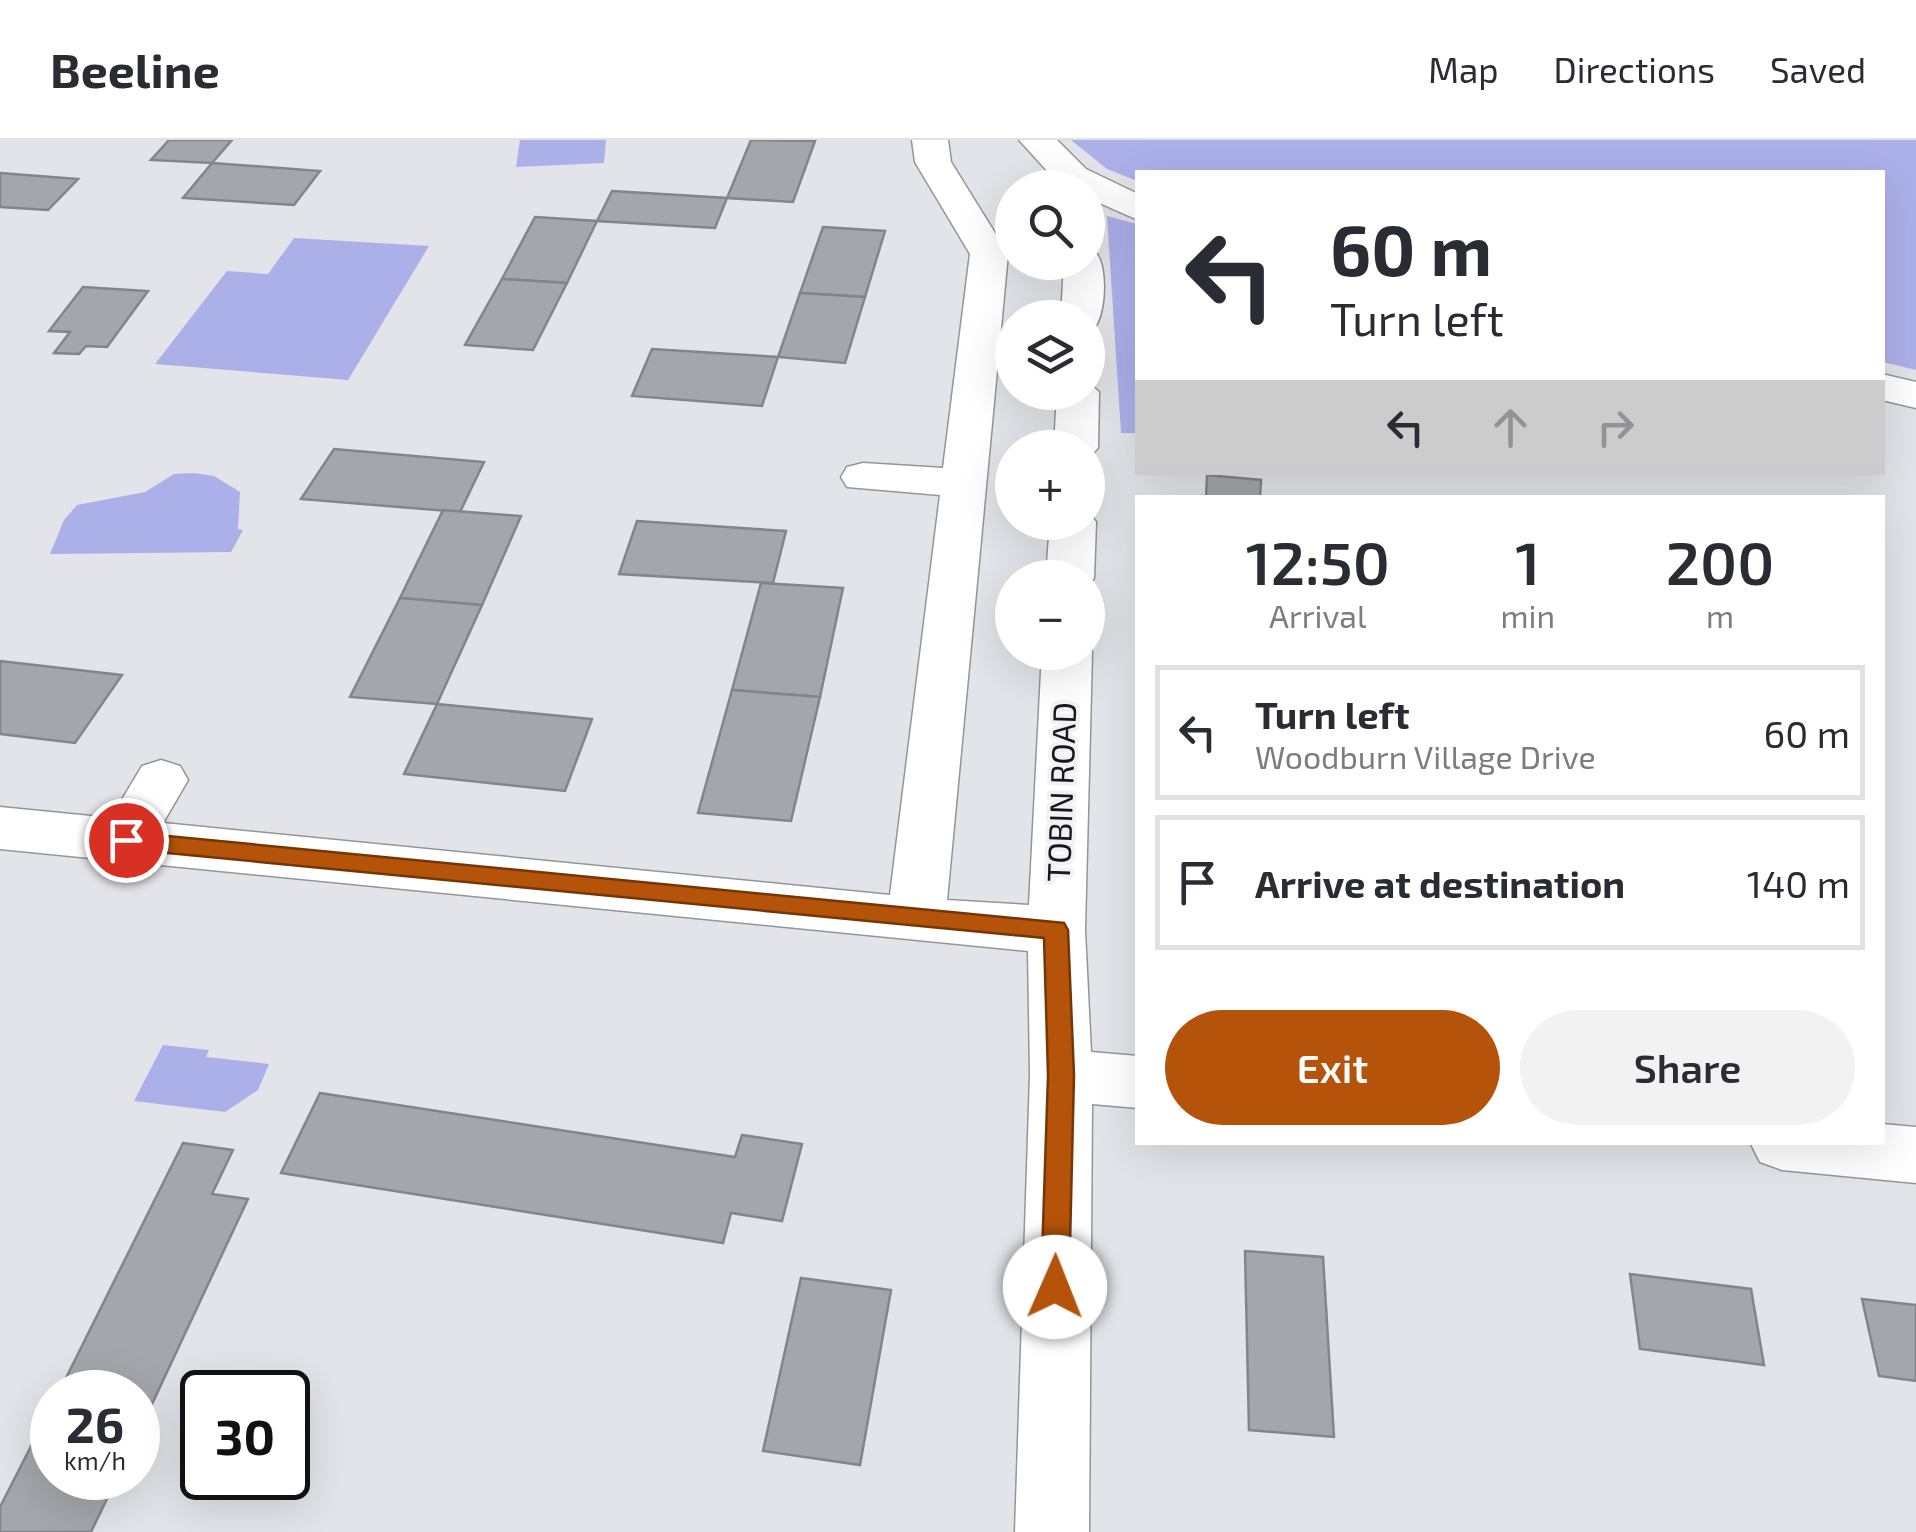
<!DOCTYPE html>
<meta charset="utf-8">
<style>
:root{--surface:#fff;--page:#f2f2f3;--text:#2b2b33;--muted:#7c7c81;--line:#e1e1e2;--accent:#b45309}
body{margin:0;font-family:"Exo 2",sans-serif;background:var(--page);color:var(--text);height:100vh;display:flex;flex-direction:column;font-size:38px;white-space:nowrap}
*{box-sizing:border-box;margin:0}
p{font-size:32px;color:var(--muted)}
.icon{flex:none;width:55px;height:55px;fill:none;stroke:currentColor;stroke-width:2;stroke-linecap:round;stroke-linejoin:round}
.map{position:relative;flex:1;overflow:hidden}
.sheet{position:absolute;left:1135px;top:355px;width:750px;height:650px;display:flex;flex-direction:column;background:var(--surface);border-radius:0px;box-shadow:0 10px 40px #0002}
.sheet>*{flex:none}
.top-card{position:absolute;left:1135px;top:30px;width:750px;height:305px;border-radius:0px;box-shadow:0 10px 40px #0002;background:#fff;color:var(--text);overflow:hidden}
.buttons{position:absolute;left:995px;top:30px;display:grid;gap:20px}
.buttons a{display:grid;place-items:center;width:110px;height:110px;border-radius:50%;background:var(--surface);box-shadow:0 10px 40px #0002;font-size:50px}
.speed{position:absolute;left:30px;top:1230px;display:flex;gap:20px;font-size:50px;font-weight:700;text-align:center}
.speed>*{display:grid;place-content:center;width:130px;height:130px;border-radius:50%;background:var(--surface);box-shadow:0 10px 40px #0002;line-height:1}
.speed small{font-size:25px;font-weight:400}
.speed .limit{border:5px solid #111;border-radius:15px;background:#fff;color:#111}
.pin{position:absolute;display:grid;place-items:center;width:85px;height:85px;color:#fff;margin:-42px;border:5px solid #fff;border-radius:50%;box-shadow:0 2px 10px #0007}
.me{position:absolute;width:110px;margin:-55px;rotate:1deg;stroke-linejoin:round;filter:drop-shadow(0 0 8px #0008)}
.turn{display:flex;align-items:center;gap:35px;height:210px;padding:0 30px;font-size:45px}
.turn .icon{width:130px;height:130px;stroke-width:2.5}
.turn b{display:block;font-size:70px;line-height:85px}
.lanes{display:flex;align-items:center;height:95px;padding:0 30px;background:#0003;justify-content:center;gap:50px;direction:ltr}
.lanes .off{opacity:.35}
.eta{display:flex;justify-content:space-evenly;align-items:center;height:170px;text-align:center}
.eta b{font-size:60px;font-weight:600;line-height:70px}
.cta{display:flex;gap:20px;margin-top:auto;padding:20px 30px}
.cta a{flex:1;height:115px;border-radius:60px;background:var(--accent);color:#fff;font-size:40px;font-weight:600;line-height:115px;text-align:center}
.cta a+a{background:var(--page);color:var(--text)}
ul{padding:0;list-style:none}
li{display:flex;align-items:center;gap:30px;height:135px;margin:0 20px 15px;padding:0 10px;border:5px solid var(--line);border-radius:0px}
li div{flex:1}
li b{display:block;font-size:38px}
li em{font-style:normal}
header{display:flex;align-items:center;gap:60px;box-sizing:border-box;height:140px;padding:0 50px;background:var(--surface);border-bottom:2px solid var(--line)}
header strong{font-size:48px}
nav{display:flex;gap:55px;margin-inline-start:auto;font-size:35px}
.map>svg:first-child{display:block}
</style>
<header>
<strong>Beeline</strong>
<nav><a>Map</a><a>Directions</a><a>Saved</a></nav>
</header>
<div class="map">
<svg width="1916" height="1392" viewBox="0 0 1916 1392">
<rect width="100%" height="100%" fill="#e3e4e9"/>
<g fill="#acb0e9">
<path d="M520,0h86l-2,23 -88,4z"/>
<path d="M1071,0h845v230l-33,-8 -1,-190h-744l-1,9 -30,-12z"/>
<path d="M1107,76l30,8v209h-16z"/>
<path d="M294,98l135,8 -81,134 -193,-16 72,-93 41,3z"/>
<path d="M194,333l20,3 26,16 -2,37 5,1 -12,22 -181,2 14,-34 13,-15 68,-13 29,-18z"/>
<path d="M163,905l46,5 -3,7 63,7 -11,26 -33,22 -91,-11z"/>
</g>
<g fill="#a5a6ab" stroke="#84858a" stroke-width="2.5">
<path d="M169,0h63l-20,23 -61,-3z"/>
<path d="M751,0l64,1 -22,61 -66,-4z"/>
<path d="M212,23l108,8 -26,34 -111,-7z"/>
<path d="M0,33l78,6 -30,31 -48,-3z"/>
<path d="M612,51l115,7 -12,30 -118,-7z"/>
<path d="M535,77l62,4 -30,62 -65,-4z"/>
<path d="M823,87l62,4 -20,66 -65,-4z"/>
<path d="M502,139l65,4 -34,67 -68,-5z"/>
<path d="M83,147l65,4 -41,56 -21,-1 -7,8 -25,-1 16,-21 -21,-1z"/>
<path d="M800,153l65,4 -20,66 -67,-6z"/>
<path d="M652,209l126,8 -16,49 -130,-10z"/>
<path d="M334,309l150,13 -24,50 -159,-13z"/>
<path d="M1207,335l54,5 -1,18h-54z"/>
<path d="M443,370l78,6 -39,89 -82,-7z"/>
<path d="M637,381l149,10 -13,52 -154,-9z"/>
<path d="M761,443l82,5 -23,109 -88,-7z"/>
<path d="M400,458l82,7 -45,99 -87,-7z"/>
<path d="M0,521l122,14 -47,68 -75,-9z"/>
<path d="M732,550l88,7 -29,124 -93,-8z"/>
<path d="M437,564l155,15 -27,72 -161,-17z"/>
<path d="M320,953l415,64 7,-22 60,9 -20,77 -51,-8 -8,30 -442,-70z"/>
<path d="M183,1003l50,7 -21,44 36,5 -110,235v-42h-79z"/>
<path d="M1245,1111l78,6 11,180 -85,-7z"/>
<path d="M1630,1134l121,15 13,76 -124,-16z"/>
<path d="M801,1138l90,12 -31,175 -97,-14z"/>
<path d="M1862,1159l54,6v76l-37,-5z"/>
<path d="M52,1265v73h65l-26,54h-91v-25z"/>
</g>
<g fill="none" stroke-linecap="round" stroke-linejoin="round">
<g stroke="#94959a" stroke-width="3">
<g id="minor">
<path d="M912,0h36l3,22 57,92 -61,646 82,5 13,-253h46v-7l4,7 -7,278 6,122 47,4v52l-46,-4 -3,428h-74l15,-457 -2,-124 -1028,-102v-42l111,11 31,-52 19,-6 19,6 8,14 -25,43 727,72 50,-400 -93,-8 -6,-10 6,-10 16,-4 80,5 27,-214 -55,-92z"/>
<path d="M1019,0h38l29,29 52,25v26l-50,-22v-10l-28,-3z"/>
<path d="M1088,111l9,3c10,15 9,57 -2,73l-7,2v-11h-27l3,-56h24z"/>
<path d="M1882,234l34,8v26l-34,-8z"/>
<path d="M1088,242l11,10 -1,56 -10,10v-10h-34l3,-56h31z"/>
<path d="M1088,371l8,11 -2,56 -6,10v-10h-42l4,-56h38z"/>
<path d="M1882,984l34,3v56l-134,-13 -22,-8 -10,-20h132z"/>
</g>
</g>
<use href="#minor" fill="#fff" fill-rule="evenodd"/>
</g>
<path fill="#b45309" stroke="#753606" stroke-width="2.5" d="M126,692l938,91 4,7 6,145 -5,212 -4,9 -10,4 -10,-4 -4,-9 7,-212 -4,-137 -918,-89 -12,-9z"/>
<g text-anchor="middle" stroke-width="8" stroke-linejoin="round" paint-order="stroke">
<g font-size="32" fill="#18181a" stroke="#f1f1f7">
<text transform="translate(1062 652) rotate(-88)" y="11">TOBIN ROAD</text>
</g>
</g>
</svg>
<div class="buttons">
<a><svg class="icon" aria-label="search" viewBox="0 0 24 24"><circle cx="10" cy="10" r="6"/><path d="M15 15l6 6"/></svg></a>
<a><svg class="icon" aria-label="layers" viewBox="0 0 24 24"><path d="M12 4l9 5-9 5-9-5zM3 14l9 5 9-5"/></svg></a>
<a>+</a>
<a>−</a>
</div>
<div class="speed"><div>26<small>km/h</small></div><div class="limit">30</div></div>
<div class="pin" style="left:126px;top:700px;background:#d93025"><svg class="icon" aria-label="arrive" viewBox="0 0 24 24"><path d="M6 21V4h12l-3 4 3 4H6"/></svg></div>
<svg class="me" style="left:1055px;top:1147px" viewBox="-20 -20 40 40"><circle r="19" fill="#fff"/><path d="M0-13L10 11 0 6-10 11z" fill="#b45309"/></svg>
<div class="top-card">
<div class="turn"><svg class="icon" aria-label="left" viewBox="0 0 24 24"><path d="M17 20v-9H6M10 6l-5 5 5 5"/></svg><div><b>60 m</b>Turn left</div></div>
<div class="lanes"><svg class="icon" aria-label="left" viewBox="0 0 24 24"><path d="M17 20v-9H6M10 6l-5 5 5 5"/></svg><svg class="icon off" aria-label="ahead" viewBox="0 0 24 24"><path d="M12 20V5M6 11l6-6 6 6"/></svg><svg class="icon off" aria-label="right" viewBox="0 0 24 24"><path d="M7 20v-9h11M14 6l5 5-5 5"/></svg></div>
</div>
<section class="sheet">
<div class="eta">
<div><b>12:50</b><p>Arrival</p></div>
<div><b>1</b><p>min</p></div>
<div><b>200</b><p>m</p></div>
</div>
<ul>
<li><svg class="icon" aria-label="left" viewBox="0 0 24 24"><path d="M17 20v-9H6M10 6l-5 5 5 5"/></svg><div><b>Turn left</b><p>Woodburn Village Drive</p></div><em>60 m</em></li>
<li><svg class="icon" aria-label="arrive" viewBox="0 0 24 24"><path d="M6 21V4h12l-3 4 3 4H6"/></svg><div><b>Arrive at destination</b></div><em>140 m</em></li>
</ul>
<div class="cta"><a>Exit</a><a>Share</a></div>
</section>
</div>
